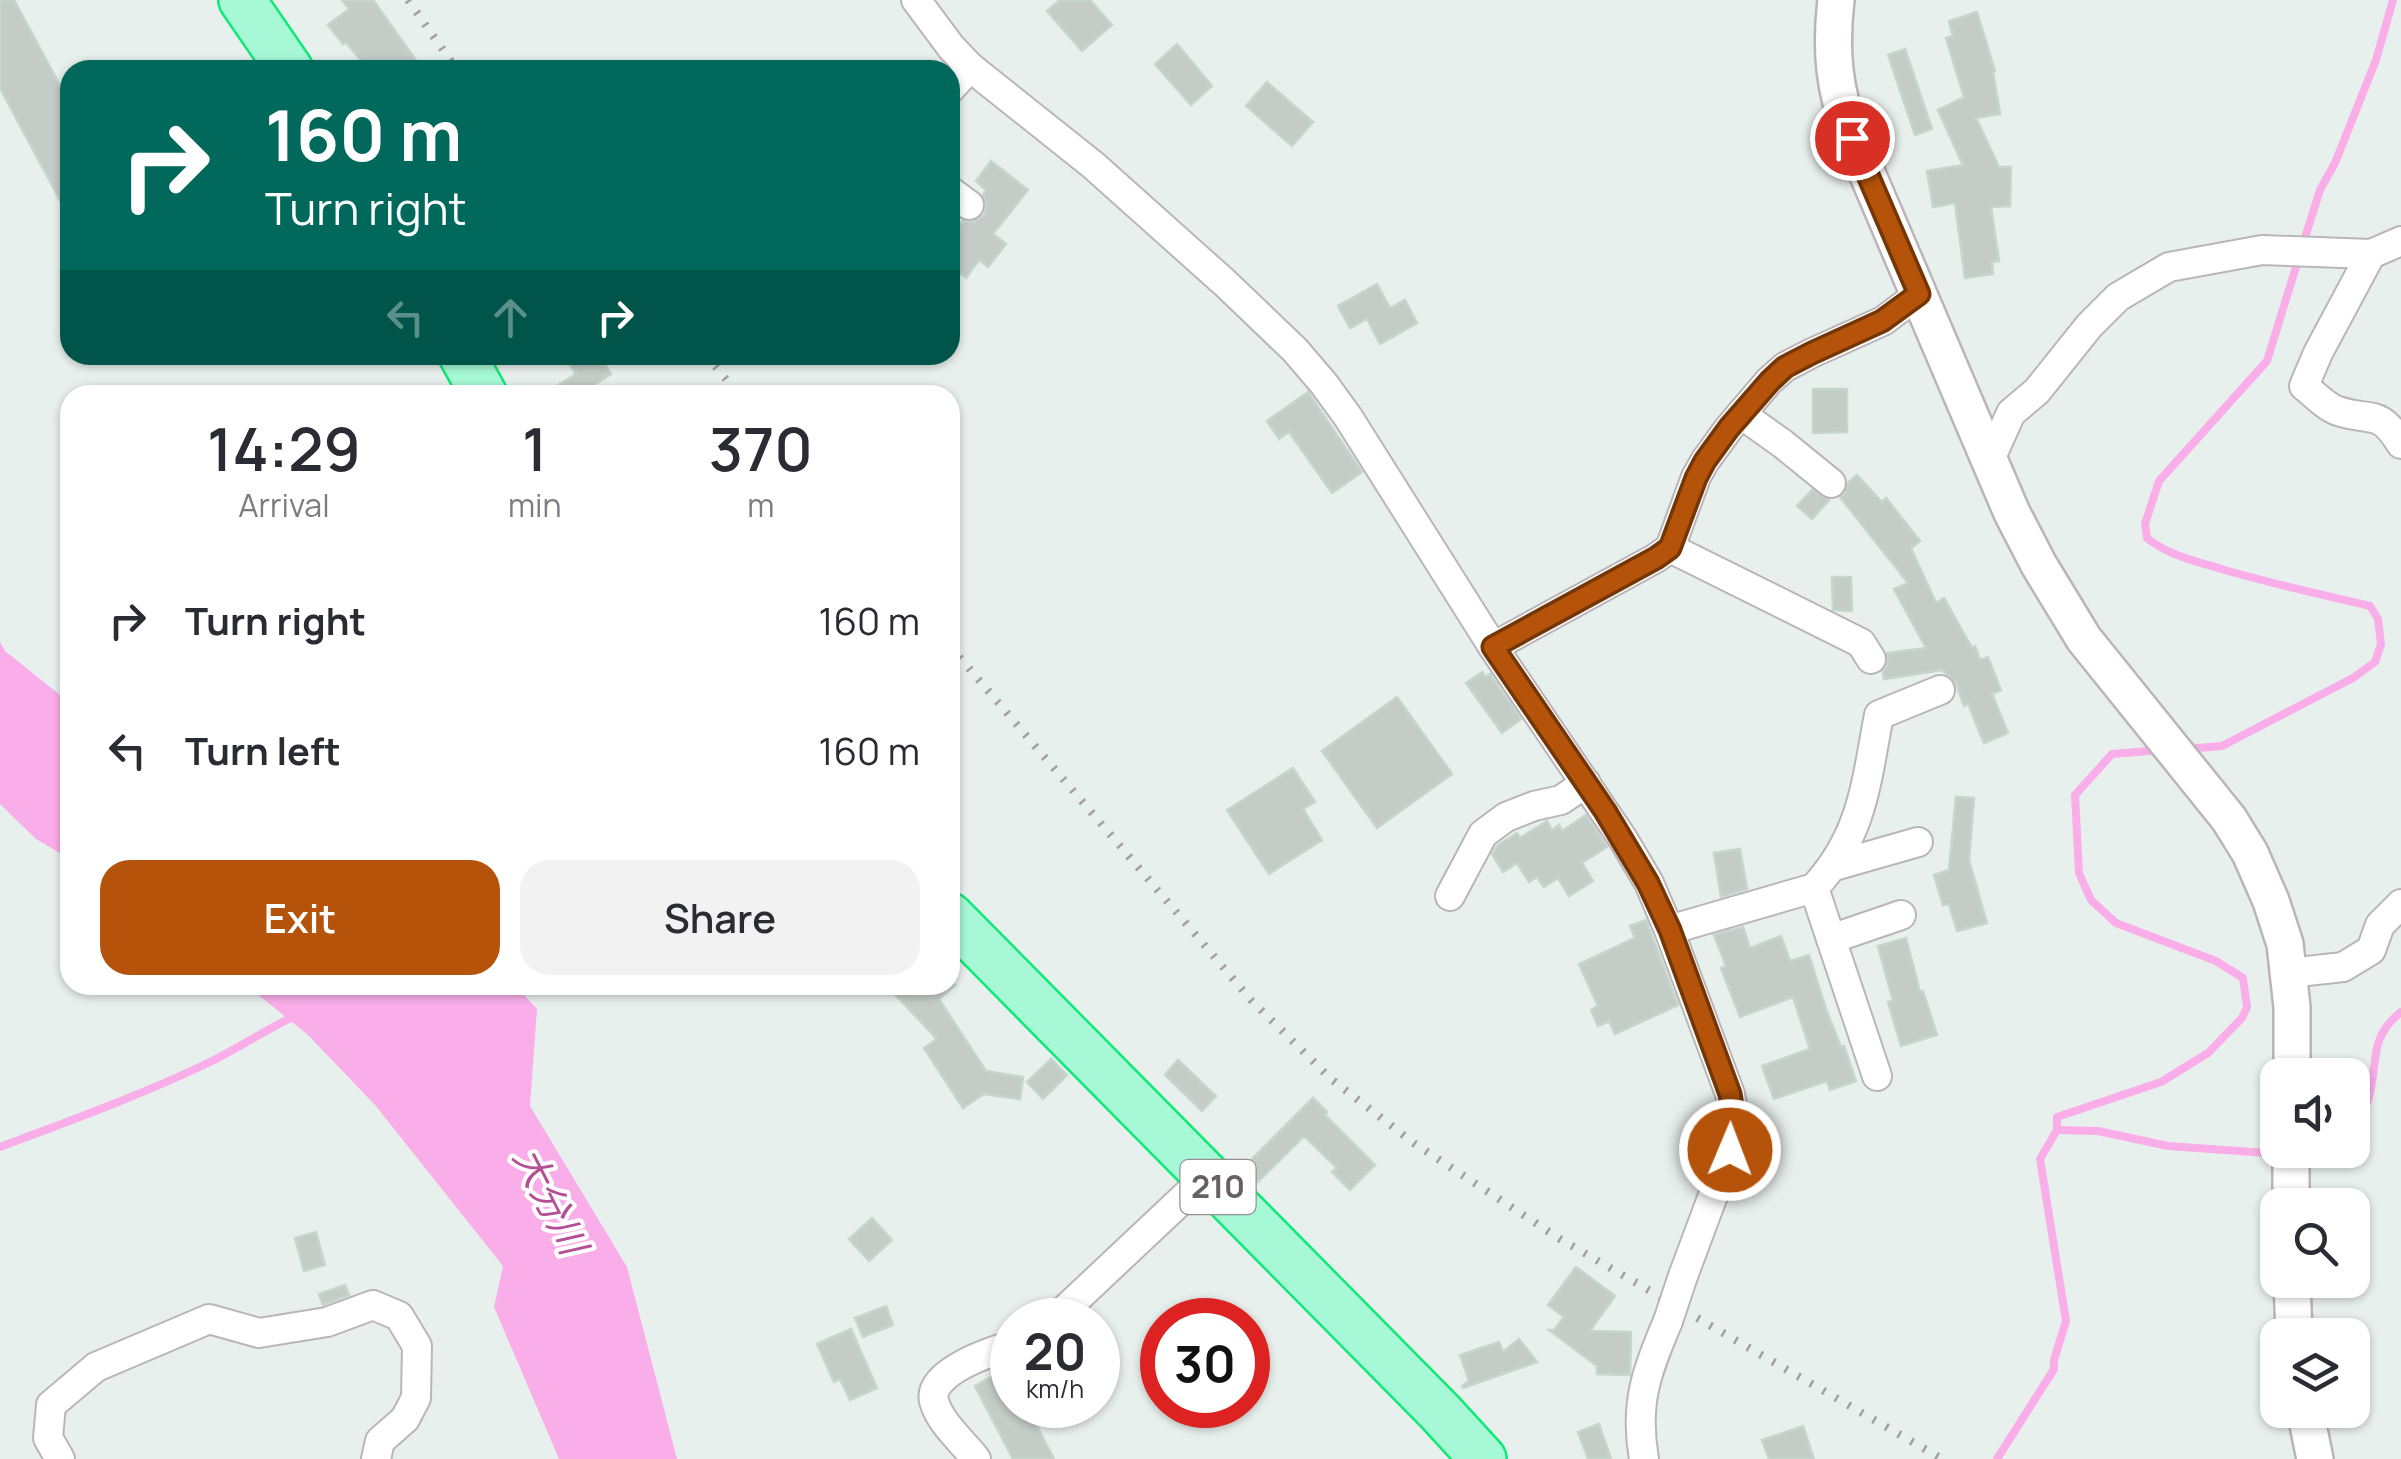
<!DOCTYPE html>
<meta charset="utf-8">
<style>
:root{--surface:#fff;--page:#f2f2f3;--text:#2b2b33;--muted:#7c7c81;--accent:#b45309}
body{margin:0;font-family:Manrope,"Noto Sans JP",sans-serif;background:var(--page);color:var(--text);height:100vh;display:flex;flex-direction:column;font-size:38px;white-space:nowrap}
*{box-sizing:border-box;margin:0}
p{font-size:32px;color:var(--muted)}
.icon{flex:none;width:55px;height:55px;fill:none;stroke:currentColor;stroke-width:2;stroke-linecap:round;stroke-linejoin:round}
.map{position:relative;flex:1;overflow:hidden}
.sheet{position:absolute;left:60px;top:385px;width:900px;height:610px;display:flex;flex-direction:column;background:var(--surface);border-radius:30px;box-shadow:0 2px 8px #0004}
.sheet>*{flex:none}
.guide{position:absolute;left:60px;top:60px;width:900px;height:305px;border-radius:30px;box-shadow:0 2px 8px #0004;background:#00695c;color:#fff;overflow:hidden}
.fabs{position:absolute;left:2260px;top:1058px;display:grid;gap:20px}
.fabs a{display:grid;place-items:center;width:110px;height:110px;border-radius:20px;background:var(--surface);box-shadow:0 2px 8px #0004;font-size:50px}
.speed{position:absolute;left:990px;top:1298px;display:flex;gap:20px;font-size:50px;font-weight:700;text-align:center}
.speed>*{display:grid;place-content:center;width:130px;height:130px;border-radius:50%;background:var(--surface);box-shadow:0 2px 8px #0004;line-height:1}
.speed small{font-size:25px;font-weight:400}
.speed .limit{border:15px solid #d22;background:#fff;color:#111}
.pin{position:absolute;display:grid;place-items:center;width:85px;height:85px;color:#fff;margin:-42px;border:5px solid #fff;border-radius:50%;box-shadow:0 2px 10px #0007}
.me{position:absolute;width:110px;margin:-55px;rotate:1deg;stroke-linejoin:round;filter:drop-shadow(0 0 8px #0008)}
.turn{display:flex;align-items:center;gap:35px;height:210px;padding:0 40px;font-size:45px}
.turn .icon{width:130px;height:130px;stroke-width:2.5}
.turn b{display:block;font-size:70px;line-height:85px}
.lanes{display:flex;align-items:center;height:95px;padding:0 40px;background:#0003;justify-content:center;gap:50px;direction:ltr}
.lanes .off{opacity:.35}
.eta{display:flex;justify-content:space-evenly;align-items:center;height:170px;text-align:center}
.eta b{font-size:60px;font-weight:600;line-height:70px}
.primary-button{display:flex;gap:20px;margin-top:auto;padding:20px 40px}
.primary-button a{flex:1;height:115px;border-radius:30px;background:var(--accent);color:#fff;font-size:40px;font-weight:600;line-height:115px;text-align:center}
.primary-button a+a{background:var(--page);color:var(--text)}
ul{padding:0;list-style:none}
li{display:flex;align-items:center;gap:30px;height:130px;padding:0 40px}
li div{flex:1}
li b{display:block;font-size:38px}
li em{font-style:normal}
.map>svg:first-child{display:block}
</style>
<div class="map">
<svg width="2401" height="1459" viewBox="0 0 2401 1459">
<rect width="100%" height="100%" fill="#e8f0ed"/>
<g fill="#faaee9">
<path d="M0,642l5,9 65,52v156l-34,-20 -36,-35z"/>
<path d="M246,985h269l22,24 -7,97 97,161 50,192h-118l-65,-152 9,-41 -128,-161 -67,-70z"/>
</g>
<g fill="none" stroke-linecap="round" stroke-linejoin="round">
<g stroke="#faaee9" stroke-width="8">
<path d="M2303,244l17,-54 15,-27 41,-103 17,-60"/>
<path d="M2185,749l37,-3 131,-68 22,-16 6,-18 -3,-25 -8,-13c-51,-12 -102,-23 -152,-38 -26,-8 -50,-13 -71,-30l-2,-14 14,-43 108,-120 32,-104"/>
<path d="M2352,1123c5,-6 12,-13 15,-20 13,-36 -1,-64 34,-91"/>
<path d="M2057,1130l41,1 70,15 113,8"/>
<path d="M0,1147c70,-26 141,-52 208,-84 31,-15 58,-34 89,-48"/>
<path d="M2300,1155h29l4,-5"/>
<path d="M1997,1459l57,-90v-9l12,-39 -26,-162 17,-29v-13l104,-35 47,-29 34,-35 5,-11 -4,-29 -27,-17 -100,-38 -25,-23 -12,-27 -4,-78 37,-41 49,-4"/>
</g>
</g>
<g fill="#c4ccc7" stroke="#c6d5cd" stroke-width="2.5">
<path d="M0,0h14l56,104v115l-70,-131z"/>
<path d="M342,0h31l50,70h-55l-22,-28 -3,2 -15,-19 21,-16z"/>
<path d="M1060,0h30l22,25 -30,26 -35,-40z"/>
<path d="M1977,12l18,59 -2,1 7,42 -24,4 23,49h12l-1,39 -19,1 8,54 -7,1 1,12 -28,4 -10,-75 -22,4 -6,-36 36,-6 -25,-55 26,-13 -18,-59 7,-2 -4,-15z"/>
<path d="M1177,44l35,42 -21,19 -36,-41z"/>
<path d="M1905,49l27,80 -17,6 -27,-80z"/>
<path d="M1267,82l46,40 -21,24 -46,-40z"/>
<path d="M991,161l37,29 -35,44 13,10 -18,23 -9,-7 -13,18 -16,-12v-27l13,-18h12l9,-6 2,-9 -3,-11 3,-5 -10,-9z"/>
<path d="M1377,284l13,24 15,-8 12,23 -37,21 -13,-25 -17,9 -12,-22z"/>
<path d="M564,355h35l12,19 -33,21h-36l34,-21z"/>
<path d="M1813,389h34v43l-34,1z"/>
<path d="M1308,392l54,80 -30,21 -43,-61 -10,7 -12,-18z"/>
<path d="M1857,475l25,27 4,-4 34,43 -9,7 25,55 8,-5 28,50 3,-2 5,14 8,-3 13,33 -9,4 16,39 -24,10 -16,-39 -4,2 -8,-23 -14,-13 -58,9 -1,-8 4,-5v-13l39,-5 -32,-59 14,-6 -68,-86 5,-4 3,-10z"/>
<path d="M1812,490l17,10 -17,19 -15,-13z"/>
<path d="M1832,577h19l1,34 -19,-1z"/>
<path d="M1482,672l3,5 5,-3 31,45 -19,14 -36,-50z"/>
<path d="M1397,697l55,77 -75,54 -55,-77z"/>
<path d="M1293,768l22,34 -12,7 19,31 -53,34 -42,-64z"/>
<path d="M1956,797l18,1 -5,62 18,63 -30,8 -8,-27 -6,1 -9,-30 15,-5z"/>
<path d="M1586,815l21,32 -25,16 11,18 -24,15 -11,-18 -14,9 -7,-10 -8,5 -12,-19 -14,9 -11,-18 5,-8 20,-13 3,5 27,-17 5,9 7,-5 3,6z"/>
<path d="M1740,849l7,40 -26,8 -7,-44z"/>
<path d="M1646,920l32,85 -63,29 -6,-13 -11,5 -7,-16 7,-4 -19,-42 56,-26 -5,-12z"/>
<path d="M1743,927l7,21 31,-12 9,25 19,-6 17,54 15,38 3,-1 12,35 -26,9 -3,-9 -53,18 -12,-33 48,-17 -17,-52 -53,20 -19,-49 5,-2 -12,-31z"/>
<path d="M1906,938l14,54 3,-1 14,44 -36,11 -13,-44 5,-1 -15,-55z"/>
<path d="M886,985h69l-16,14 47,72 37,6 -3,22 -36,-5 -21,14 -39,-60 13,-9z"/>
<path d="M1051,1059l16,16 -24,24 -16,-17z"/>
<path d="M1178,1060l38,36 -14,15 -37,-36z"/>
<path d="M1313,1098l14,14 -2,3 50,50 -25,25 -18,-18 5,-4 -33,-32 -46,46 -14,-15z"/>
<path d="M872,1218l20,22 -23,21 -20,-22z"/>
<path d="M316,1232l9,33 -21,6 -9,-33z"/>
<path d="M1576,1267l39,29 -25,35 41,1 -1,43 -33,-1v-8l-48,-36h5l10,-13 -16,-12z"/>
<path d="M345,1285l4,10 -26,10 -4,-11z"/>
<path d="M886,1306l7,19 -30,12 -8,-19z"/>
<path d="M851,1329l26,59 -27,12 -10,-21 -6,3 -17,-38z"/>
<path d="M1519,1339l18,23 -74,26 -1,-2 7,-5 -9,-26 39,-13 4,10z"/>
<path d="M1000,1372l12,24v9h14l28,54h-41l-38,-73z"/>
<path d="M1599,1424l12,35h-23l-10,-27z"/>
<path d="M1803,1426l11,33h-45l-7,-19z"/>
</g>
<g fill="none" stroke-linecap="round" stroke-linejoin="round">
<g stroke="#bbb5b9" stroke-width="32">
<g id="minor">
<path d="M916,0l35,47 19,20 123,98 132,118 70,67 29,34 24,33 145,230 130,192 26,44 20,47 61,164 5,30 -5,26 -47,126"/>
<path d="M950,89l20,-22"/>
<path d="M950,191l19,14"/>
<path d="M2371,254l-53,99 -14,33c10,8 22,21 34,25 34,11 41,-3 63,33"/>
<path d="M1741,414l42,30 48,39"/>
<path d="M1989,462l22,-49 26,-22 52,-65 29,-29 51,-30 93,-17 109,4 30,-13"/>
<path d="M1670,548l191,95 10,16"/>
<path d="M1493,647l163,-89 14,-10 26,-71 9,-16 24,-33 40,-47 16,-14 27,-14 71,-32 36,-27"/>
<path d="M1834,866l84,-24"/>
<path d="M1814,888c49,-53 52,-105 65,-173l61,-25"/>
<path d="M1450,896l33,-62 23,-17 28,-11 27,-6 25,-17"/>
<path d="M1669,930l145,-42 63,188"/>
<path d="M1831,939l70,-24"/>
<path d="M2289,973l54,-6 28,-17 9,-25 21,-21"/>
<path d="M1054,1320l153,-144"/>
<path d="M60,1459l-12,-21 3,-33 45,-38 113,-48 50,14 68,-11 46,-17 26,11 18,30 -1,52 -11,21 -25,22 -4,18"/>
<path d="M976,1459c-14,-18 -36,-36 -42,-58 -7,-28 58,-51 78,-55"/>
<path d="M1644,1459c-10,-56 3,-88 24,-138"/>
</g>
</g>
<g stroke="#bbb5b9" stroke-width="40">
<g id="tertiary">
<path d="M1836,0c-6,51 -2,90 16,138l160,375 27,52 45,74 145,180 21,34 21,48 14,43 7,63v68"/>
<path d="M2291,1205v-55"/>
<path d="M2292,1280l2,55"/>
<path d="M2305,1410l10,49"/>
</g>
</g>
<g stroke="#10e877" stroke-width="50">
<g id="trunk">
<path d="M242,0l48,70"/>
<path d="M462,355l22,40"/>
<path d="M950,916l490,496 43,47"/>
</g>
</g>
<use href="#minor" stroke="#fff" stroke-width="28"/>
<use href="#tertiary" stroke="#fff" stroke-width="35"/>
<use href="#trunk" stroke="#a6f8d6" stroke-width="45"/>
<g stroke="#a3a0a2" stroke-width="8" stroke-dasharray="2.5 12" stroke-linecap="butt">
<path d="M408,0l49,70"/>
<path d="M706,355l33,40"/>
<path d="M950,646l301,354 80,79 84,65 145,95 382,220"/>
</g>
<g stroke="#bbb5b9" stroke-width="32" stroke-linecap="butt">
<path id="minor-bridge" d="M1668,1321l15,-45"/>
</g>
<use href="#minor-bridge" stroke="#fff" stroke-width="28"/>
</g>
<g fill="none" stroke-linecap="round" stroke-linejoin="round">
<g stroke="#753606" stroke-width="25">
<path id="route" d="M1730,1150l5,-26 -5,-30 -60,-164 -22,-47 -43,-72 -112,-164 163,-89 14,-10 26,-70 9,-17 24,-33 41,-47 15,-14 27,-14 70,-32 37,-27 -67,-156"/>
</g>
<use href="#route" stroke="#b45309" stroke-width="18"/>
</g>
<g text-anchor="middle" stroke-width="8" stroke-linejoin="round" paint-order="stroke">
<rect fill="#fff" stroke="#958f92" stroke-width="2.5" x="1180.5" y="1160" width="75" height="54" rx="8"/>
<g font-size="32" font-weight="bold" fill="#675f64">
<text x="1218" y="1198">210</text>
</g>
<g font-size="38" font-style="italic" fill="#b44e95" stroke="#fff">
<text transform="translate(550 1201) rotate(63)" y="13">大分川</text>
</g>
</g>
</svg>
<div class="fabs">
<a><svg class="icon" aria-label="sound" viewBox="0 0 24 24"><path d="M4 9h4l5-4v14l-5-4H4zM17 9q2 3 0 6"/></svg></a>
<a><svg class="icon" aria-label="search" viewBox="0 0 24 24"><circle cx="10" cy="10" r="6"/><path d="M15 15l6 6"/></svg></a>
<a><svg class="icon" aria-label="layers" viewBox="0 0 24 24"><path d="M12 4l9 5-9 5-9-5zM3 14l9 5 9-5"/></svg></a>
</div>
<div class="speed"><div>20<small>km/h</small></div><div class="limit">30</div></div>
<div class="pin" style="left:1852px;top:138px;background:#d93025"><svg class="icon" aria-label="arrive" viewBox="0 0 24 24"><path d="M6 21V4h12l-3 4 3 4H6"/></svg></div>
<svg class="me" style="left:1730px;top:1150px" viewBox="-20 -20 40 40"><circle r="17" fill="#b45309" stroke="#fff" stroke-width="3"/><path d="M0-11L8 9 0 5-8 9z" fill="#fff"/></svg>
<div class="guide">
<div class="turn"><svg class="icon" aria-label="right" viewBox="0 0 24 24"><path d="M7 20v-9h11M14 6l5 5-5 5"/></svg><div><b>160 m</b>Turn right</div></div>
<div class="lanes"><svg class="icon off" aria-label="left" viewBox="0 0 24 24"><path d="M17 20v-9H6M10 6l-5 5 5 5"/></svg><svg class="icon off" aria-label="ahead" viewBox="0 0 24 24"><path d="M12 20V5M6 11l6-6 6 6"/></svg><svg class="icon" aria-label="right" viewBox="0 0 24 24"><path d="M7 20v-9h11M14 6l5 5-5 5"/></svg></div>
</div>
<section class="sheet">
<div class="eta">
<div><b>14:29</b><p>Arrival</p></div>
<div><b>1</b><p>min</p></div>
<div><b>370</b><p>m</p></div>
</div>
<ul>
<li><svg class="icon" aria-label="right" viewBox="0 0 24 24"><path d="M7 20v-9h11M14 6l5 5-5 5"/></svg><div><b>Turn right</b></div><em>160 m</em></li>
<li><svg class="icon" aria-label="left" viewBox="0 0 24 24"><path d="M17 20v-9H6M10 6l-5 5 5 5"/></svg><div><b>Turn left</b></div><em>160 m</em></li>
</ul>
<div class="primary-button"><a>Exit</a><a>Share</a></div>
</section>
</div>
